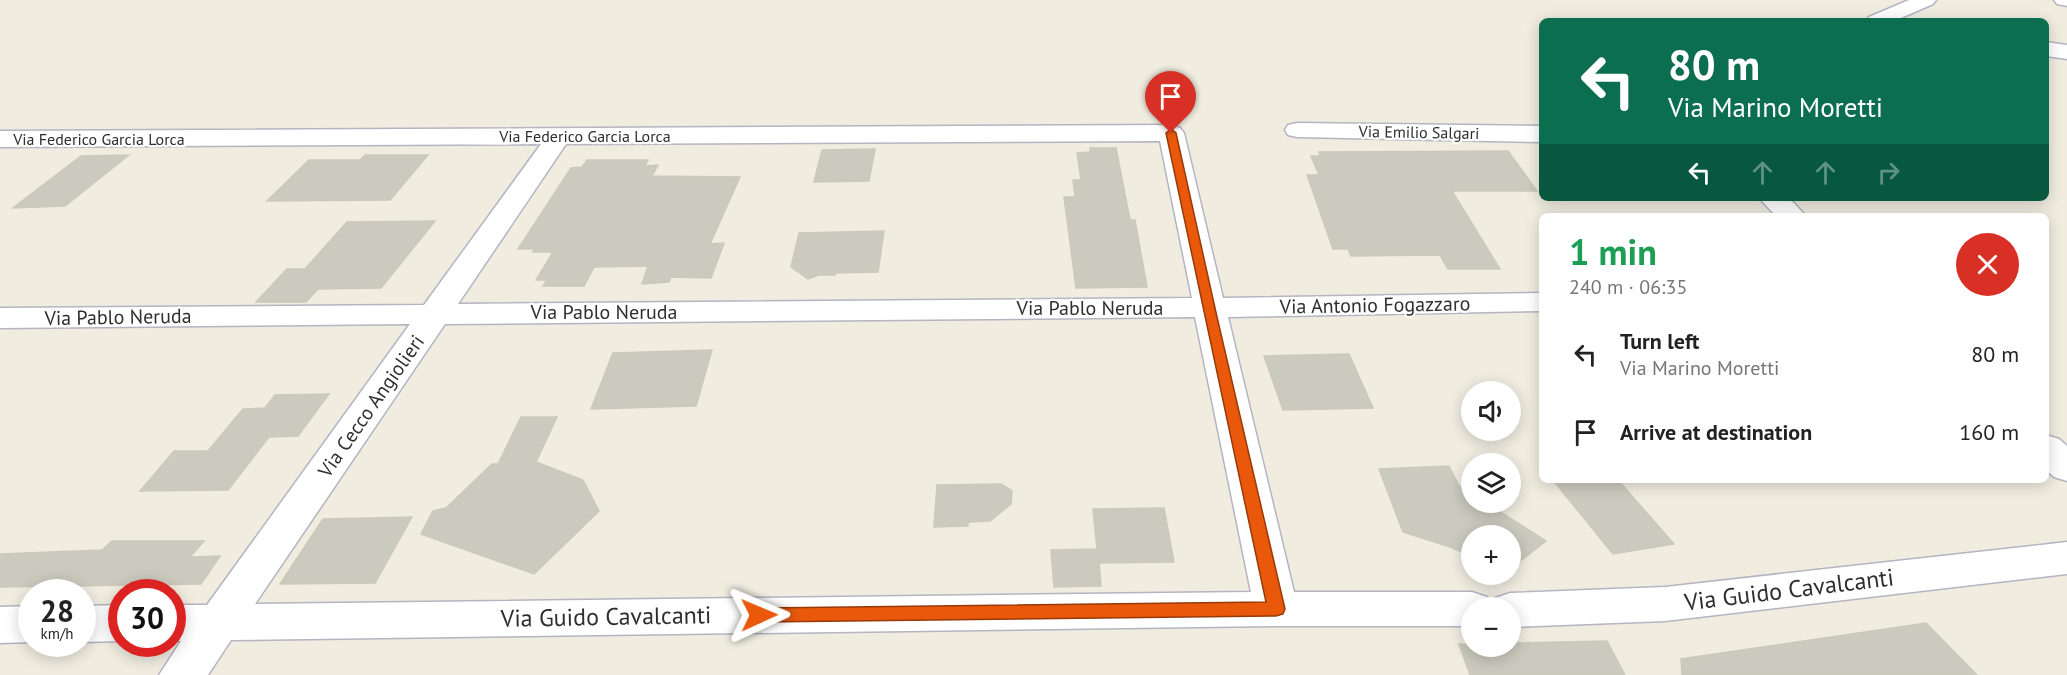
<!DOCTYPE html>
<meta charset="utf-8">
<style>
:root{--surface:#fff;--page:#f6f6f6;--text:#222;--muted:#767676}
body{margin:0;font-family:"PT Sans",sans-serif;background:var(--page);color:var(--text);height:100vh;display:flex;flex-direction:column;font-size:22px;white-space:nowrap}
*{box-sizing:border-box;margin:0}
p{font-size:20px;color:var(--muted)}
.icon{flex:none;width:33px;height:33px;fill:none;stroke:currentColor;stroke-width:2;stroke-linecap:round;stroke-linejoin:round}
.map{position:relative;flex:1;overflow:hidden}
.drawer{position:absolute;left:1539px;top:213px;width:510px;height:270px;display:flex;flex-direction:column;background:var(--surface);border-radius:9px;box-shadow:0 3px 15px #0003}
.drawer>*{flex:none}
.guide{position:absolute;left:1539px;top:18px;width:510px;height:183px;border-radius:9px;box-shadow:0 3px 15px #0003;background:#0b6e4f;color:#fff;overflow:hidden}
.tools{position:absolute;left:1461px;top:381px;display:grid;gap:12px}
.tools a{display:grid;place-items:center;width:60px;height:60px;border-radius:50%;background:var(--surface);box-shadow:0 3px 15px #0003;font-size:30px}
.speed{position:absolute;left:18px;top:579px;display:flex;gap:12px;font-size:30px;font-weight:700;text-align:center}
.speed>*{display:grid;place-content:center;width:78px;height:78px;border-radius:50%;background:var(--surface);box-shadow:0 3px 15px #0003;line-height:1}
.speed small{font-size:15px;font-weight:400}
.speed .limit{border:9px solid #d22;background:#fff;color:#111}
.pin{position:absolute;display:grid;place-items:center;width:51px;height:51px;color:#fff;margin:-62px -26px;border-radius:50% 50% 50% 0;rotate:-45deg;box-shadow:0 0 6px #0007}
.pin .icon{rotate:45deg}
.me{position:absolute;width:66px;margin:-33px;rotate:89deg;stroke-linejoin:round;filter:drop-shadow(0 0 4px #0008)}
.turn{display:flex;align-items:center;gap:21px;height:126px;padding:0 30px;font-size:27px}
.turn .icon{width:78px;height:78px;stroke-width:2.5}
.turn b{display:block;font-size:42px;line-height:51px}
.lanes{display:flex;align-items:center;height:57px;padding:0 30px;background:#0003;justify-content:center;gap:30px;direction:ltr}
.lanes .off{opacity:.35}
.round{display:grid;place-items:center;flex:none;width:63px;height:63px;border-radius:32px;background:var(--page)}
.headline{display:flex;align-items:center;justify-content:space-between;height:102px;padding:0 30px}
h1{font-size:36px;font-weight:800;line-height:45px;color:#1e9e55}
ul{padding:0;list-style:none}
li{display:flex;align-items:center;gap:18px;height:78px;padding:0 30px}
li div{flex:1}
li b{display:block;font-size:22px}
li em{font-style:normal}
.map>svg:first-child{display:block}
</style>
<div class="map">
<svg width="2067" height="675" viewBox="0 0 2067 675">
<rect width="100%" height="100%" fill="#f0ece0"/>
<g fill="#cbcabe" stroke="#ccc9b9" stroke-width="1.5">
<path d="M1090,148h26l14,72h5l12,67 -71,1 -12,-91h11l-2,-17h8l-4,-27 13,-1z"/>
<path d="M875,149l-6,32 -55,1 8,-32z"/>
<path d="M1508,151l29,40h-85l48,78h-52l-8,-14 -89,1 -3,-7h-15l-26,-74h12l-8,-19h9l-1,-4z"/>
<path d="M129,155l-64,51 -52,2 68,-52z"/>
<path d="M365,155h63l-38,45 -123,1 42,-41h51z"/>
<path d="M587,160h61l-3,6 13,-1 -6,11 88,1 -30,67 14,-1 -13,35 -40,-1 -2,5 -27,2 6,-18 -54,1 -10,19h-41l4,-6h-11l17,-28h-20l2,-3h-17l53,-81 11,-1z"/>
<path d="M435,221l-54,67 -63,1 -12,13h-50l31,-33h18l42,-47z"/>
<path d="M884,231l-6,41 -43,1v2h-16l-11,4 -17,-12 8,-34z"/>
<path d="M712,350l-16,56 -105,3 22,-56z"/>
<path d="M1349,354l24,54 -90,2 -19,-54z"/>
<path d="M329,394l-31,42 -29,1 -41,53 -88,1 34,-40h34l35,-42 22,-1 10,-13z"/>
<path d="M521,417h36l-21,45 47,18 16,31 -65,63 -113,-40 12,-23 13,-3 46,-44h6z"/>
<path d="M1449,466l10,20 13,8v8h13l61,39 -36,28v-33h-38v21l-19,-9 -50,-16 -24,-63z"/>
<path d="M1553,480h65l56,64 -61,10z"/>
<path d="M1001,484l11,7 -1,13 -21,17 -22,1v4l-34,1 3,-42z"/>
<path d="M1164,508l10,54 -75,1 2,23 -47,1 -3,-37 46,-1 -4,-40z"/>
<path d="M412,517l-37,66 -95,1 43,-65z"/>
<path d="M112,541h92l-14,16 30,-1 -19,28 -201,3v-33l102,-4z"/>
<path d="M1926,623l51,52h-295l-1,-16z"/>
<path d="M1607,641l18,34h-155l-11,-31 51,2v-3z"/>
</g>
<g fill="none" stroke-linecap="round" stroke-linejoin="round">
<g stroke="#b4b4c2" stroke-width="3">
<g id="minor">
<path d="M1909,0h27l-3,4 -39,17h-28l3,-4z"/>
<path d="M2054,0h13v6l-10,-2z"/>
<path d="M2046,42l21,3v14l-21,-3z"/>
<path d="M1297,123l245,3v16l-245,-5 -9,-2 -3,-5 3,-5z"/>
<path d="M1171,125l9,3 4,5 39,165 319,-5v18l-314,6 66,275h178l15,5 4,7 4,-6 15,-5 155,-6 402,-45v32l-402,47 -155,6v-19h-38v18h-196l-1045,14 -23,35h-49l22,-34h-9v-36h35l203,-281 -410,4v-20l424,-3 117,-161 -541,3v-16zM1160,141l32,157 -734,6 108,-160zM1195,317l56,275 -996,12 190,-280z"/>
<path d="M1759,198h30l17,18h-30z"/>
<path d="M2046,435l13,4 8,7v35l-13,-4 -8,-7z"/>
<path d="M122,605v36l-40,1v-36z"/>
<path d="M32,606v36l-32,1v-36z"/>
</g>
</g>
<use href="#minor" fill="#fff" fill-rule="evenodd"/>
</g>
<path fill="#ea580c" stroke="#983908" stroke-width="1.5" d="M1171,129l5,4 41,184 68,292 -2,5 -7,2 -517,6 -6,-2 -3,-5 3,-5 6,-2 507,-6 -100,-469z"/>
<g text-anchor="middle" stroke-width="4.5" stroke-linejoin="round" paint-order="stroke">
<g font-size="16" fill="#2e2e2e" stroke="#fff">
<text transform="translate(1419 132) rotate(1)" y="6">Via Emilio Salgari</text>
<text x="585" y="142">Via Federico Garcia Lorca</text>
<text x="99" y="145">Via Federico Garcia Lorca</text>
</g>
<g font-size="20" fill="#2e2e2e" stroke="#fff">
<text transform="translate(1375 305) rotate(-1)" y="7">Via Antonio Fogazzaro</text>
<text x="1090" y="315">Via Pablo Neruda</text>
<text x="604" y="319">Via Pablo Neruda</text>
<text transform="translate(118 317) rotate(-1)" y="7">Via Pablo Neruda</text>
<text transform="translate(371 406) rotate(-55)" y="7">Via Cecco Angiolieri</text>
</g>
<g font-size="24" fill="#2e2e2e" stroke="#fff">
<text transform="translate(1789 590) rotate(-7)" y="8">Via Guido Cavalcanti</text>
<text transform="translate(606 617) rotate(-1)" y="8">Via Guido Cavalcanti</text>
</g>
</g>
</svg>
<div class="tools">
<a><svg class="icon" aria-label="sound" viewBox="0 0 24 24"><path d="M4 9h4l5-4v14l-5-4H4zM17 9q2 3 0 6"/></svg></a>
<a><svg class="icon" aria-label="layers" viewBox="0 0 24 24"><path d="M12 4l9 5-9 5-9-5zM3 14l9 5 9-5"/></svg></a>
<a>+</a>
<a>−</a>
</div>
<div class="speed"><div>28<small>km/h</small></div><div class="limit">30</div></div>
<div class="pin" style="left:1171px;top:133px;background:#d93025"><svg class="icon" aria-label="arrive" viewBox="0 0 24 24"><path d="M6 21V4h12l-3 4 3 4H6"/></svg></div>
<svg class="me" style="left:759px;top:615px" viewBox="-20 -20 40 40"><path d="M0-17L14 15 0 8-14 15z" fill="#ea580c" stroke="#fff" stroke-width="4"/></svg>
<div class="guide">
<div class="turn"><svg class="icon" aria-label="left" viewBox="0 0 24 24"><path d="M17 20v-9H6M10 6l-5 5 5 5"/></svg><div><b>80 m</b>Via Marino Moretti</div></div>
<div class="lanes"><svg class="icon" aria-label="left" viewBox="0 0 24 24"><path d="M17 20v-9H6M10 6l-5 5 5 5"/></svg><svg class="icon off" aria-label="ahead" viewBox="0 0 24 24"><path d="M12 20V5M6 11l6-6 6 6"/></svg><svg class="icon off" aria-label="ahead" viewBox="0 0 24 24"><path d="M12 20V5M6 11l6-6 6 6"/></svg><svg class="icon off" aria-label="right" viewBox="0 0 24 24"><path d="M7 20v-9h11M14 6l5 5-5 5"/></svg></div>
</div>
<section class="drawer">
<div class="headline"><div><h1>1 min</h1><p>240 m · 06:35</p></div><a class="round" style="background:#d93025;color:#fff"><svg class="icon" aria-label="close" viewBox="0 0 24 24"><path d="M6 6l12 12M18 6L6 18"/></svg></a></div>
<ul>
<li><svg class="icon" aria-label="left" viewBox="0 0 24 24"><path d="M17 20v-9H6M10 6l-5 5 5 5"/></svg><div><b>Turn left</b><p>Via Marino Moretti</p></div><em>80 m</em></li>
<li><svg class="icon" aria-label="arrive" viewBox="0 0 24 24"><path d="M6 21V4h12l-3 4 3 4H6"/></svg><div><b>Arrive at destination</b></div><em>160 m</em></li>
</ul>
</section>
</div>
